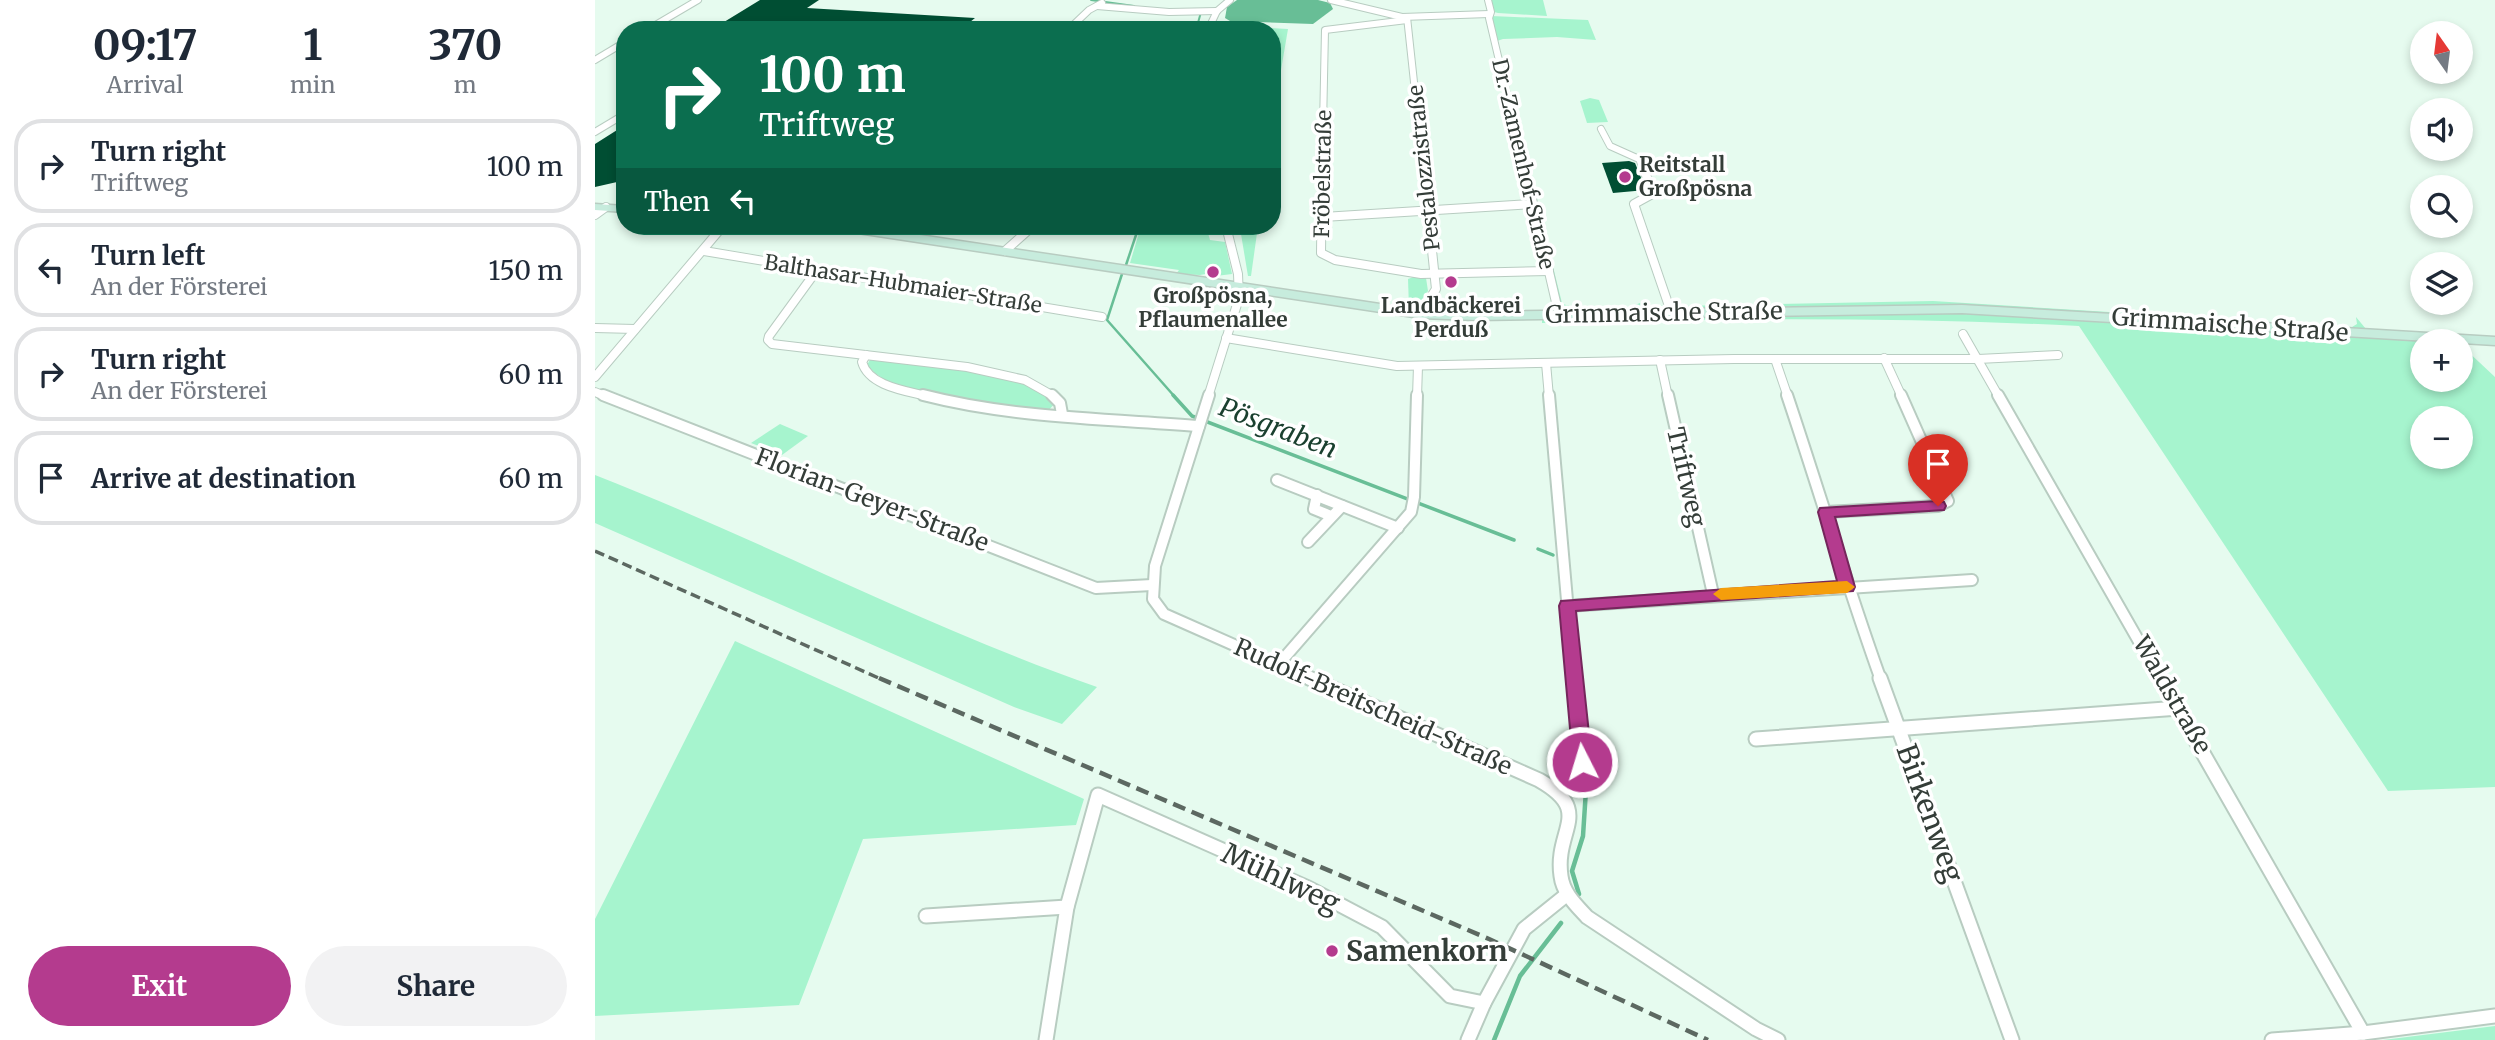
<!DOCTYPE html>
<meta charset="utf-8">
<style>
:root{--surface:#fff;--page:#f2f2f3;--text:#1f2937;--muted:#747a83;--line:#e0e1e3;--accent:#b43b8e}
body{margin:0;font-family:Merriweather,serif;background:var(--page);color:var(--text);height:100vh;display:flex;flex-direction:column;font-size:26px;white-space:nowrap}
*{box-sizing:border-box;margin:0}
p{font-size:23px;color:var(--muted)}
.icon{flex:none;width:38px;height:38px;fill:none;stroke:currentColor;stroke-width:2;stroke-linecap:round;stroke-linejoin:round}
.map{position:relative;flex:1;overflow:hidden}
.side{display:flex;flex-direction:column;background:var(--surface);width:595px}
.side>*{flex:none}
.top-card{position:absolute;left:21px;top:21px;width:665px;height:214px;border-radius:28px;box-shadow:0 4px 10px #0003;background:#0b6e4f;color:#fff;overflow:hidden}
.needle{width:46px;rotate:346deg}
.fabs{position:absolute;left:1815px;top:21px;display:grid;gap:14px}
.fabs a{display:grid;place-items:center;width:63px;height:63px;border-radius:50%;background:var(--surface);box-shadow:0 4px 10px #0003;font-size:35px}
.pin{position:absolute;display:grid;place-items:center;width:60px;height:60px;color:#fff;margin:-72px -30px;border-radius:50% 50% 50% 0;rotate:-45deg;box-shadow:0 0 7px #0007}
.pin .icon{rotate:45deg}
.me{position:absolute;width:77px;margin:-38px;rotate:355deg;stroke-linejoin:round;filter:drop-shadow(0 0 5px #0008)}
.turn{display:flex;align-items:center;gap:24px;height:147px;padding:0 28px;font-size:32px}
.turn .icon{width:91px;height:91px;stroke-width:2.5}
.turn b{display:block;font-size:49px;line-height:60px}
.then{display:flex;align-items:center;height:66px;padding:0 28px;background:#0003;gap:14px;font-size:26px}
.eta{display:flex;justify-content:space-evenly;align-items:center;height:119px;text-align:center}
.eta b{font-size:42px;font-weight:700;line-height:49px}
.cta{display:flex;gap:14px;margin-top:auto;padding:14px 28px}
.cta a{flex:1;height:80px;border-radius:42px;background:var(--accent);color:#fff;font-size:28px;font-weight:700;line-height:80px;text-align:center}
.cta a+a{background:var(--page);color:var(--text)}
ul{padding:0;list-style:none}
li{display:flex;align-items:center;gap:21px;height:94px;margin:0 14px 10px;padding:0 14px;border:4px solid var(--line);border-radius:28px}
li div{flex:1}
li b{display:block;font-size:26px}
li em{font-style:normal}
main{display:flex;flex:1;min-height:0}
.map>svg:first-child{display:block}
</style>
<main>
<section class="side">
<div class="eta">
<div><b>09:17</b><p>Arrival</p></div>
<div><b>1</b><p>min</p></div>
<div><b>370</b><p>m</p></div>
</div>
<ul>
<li><svg class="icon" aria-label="right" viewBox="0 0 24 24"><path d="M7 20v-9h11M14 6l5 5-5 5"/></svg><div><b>Turn right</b><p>Triftweg</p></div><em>100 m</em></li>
<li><svg class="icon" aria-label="left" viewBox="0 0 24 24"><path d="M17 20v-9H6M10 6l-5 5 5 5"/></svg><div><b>Turn left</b><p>An der Försterei</p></div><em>150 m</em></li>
<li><svg class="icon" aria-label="right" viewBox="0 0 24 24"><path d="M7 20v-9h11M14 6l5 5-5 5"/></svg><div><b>Turn right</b><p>An der Försterei</p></div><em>60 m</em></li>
<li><svg class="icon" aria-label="arrive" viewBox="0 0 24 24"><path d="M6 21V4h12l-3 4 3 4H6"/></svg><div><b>Arrive at destination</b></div><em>60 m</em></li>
</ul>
<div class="cta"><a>Exit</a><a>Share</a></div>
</section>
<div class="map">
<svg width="1900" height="1040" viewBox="0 0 1900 1040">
<rect width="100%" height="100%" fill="#e6fbef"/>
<g fill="#a6f4ce" fill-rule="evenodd">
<path d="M896,0h52l4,16 -49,-3 -4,-1z"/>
<path d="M896,16l97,4 8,20 -39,-3 -54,2 -6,2 65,262c13,9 69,8 81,-2l2,6 20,-2v4l-99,2 -6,-4z"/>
<path d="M619,25l74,4 -16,94v-93h-61z"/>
<path d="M995,98l9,2 9,22 -21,1 -7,-22z"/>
<path d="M546,226h65l4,14 15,2 7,32 -16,2 1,-4 -17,3 -24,-1 3,-4 -49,-7z"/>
<path d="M638,226h25l-7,50h-3l-7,-42 -4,-1z"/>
<path d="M821,276l10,2 2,13 -10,14 -9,3 -1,-29z"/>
<path d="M1338,301l419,26 5,-3 -1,-7 10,12 -430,-24 -256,3v-2z"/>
<path d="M1364,313l463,28v39h39v-34l2,1 32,30v410l-107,4 -309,-465c-179,-9 -358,-8 -537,-3v-4zM1827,418h39v39h-39z"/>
<path d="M276,358l93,11 57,13 35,20 -8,9c-47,-5 -150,-8 -181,-46z"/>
<path d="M185,424l28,12 -26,19 -31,-12z"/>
<path d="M0,475c169,66 330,152 502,212l-35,37 -48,-17 -419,-184z"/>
<path d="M140,641l349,158 -8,26 -213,14 -64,166 -204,11v-97z"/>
<path d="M1900,1026v14h-112z"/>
</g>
<path fill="#68be96" d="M642,0h81l12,3 3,6 -20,15 -83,-3 -5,-3 2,-11z"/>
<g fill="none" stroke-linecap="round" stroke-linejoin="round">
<g stroke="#68be96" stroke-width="2">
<path d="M496,0l43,6"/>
<path d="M601,30l5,-18"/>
</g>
<g stroke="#68be96" stroke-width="2.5">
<path d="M531,265l13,-39"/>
<path d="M527,274l-15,46 68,77"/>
</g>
<g stroke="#68be96" stroke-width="3.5">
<path d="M578,395l19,21 322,124"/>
<path d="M943,549l15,6"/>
</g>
<g stroke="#68be96" stroke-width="4.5">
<path d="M984,894l-7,-23 11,-35 5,-77"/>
<path d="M899,1040l26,-64 41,-53"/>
</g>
</g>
<g fill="#004e33">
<path d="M165,0h59l-12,8 168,10 -15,12h-249z"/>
<path d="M30,125v73l-8,-16 -22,5v-43z"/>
<path d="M1034,161l6,2 11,27 -33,3 -11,-30z"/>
</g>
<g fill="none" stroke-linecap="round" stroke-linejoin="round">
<g stroke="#b8ccc1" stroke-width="8">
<g id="street-far3">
<path d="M736,0l71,17 87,-3"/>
<path d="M893,0l3,12 -2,6 37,157"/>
<path d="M502,6l72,6 48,-1"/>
<path d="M812,17l17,158"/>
<path d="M52,30l51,-30"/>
<path d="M473,30l21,-20 13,-7"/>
<path d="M613,30l9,-19 13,-11"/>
<path d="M0,60l30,-18"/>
<path d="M1006,129l9,17 29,13 7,16"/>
<path d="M0,132l30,-18"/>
<path d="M727,175l3,-145 82,-10"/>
</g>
</g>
<g stroke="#b8ccc1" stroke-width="10">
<g id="street-far2">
<path d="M727,173l-1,80 14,7 86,14 128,-3"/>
<path d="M931,173l33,142"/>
<path d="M1050,173l9,20 -20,11 37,108"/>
<path d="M0,215l11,-8"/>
<path d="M728,217l209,-13"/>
<path d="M109,251l398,66"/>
<path d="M410,251l28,-25"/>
<path d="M222,270l-48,66 -1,4 4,4 195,23 58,13 30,17"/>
<path d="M825,314l16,-25 -12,-116"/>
<path d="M0,328l40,1"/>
<path d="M1368,334l36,63"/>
<path d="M631,338l171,28 337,-7h244l80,-4"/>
<path d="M271,355l-4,7c7,25 46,29 68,35"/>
<path d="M1289,358l18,39"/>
<path d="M1180,359l13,38"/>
<path d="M1065,360l8,37"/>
<path d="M951,363l3,34"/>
<path d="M0,377l128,-151"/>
<path d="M0,392l12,5"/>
<path d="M613,397l31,-99 -1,-24 -12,-48"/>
<path d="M822,397l1,-31"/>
</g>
</g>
<g stroke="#b8ccc1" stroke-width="14">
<g id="street-far1">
<path d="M8,395l493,193 56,-3"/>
<path d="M328,395c89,23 185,24 276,31"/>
<path d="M457,395l8,8 2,11"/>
<path d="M614,395l-54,171 -2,33 11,15 149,66"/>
<path d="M954,395l25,285"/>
<path d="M1073,395l45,199"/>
<path d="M1192,395c32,95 60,191 94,285"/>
<path d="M1403,395l163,285"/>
<path d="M682,480l121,48"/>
<path d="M722,495l-3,14 17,7"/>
<path d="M1231,512l112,-6 10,-5 -47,-106"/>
<path d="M713,542l34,-36"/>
<path d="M972,606l405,-26"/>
<path d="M683,665l133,-153 3,-15 3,-102"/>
</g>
</g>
<g stroke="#b8ccc1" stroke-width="17">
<g id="street">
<path d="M714,678l230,102c56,32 15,49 22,96 2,17 15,29 26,41l169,112 22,11"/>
<path d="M1285,678l132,362"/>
<path d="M1565,678l203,355"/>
<path d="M1161,739l423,-31"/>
<path d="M965,792l22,-30 -8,-84"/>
<path d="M331,916l141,-9"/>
<path d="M451,1040l21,-133 31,-112 210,93 74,39 68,69 34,7"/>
<path d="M873,1040l16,-37 40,-74 41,-33"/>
<path d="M1677,1040l91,-7 132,-17"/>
</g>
</g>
<g stroke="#b8ccc1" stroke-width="3">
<g id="secondary">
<path d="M0,204l30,2v6l-30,-2z"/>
<path d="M237,226h28l560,84 56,2 486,-7 533,32v8l-533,-32 -486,7 -56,-2 -582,-88z"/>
</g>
</g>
<use href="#street-far3" stroke="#fff" stroke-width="6"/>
<use href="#street-far2" stroke="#fff" stroke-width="8"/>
<use href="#street-far1" stroke="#fff" stroke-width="10"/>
<use href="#street" stroke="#fff" stroke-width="13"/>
<use href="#secondary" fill="#c7ecdd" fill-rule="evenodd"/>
<path stroke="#5c6861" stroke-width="3.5" stroke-dasharray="10 5" stroke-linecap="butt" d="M0,551l288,129"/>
<path stroke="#5c6861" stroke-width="4.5" stroke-dasharray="13 7" stroke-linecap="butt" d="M284,678l610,261 219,101"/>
</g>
<path fill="#b43b8e" stroke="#75265c" stroke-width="2" d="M1343,501l6,1 2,4 -2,4 -109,7 20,70 -2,4 -277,20 16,151 -3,6 -7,2 -7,-2 -2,-6 -14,-156 2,-5 276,-20 -19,-69 2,-4z"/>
<path fill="#f59e0b" d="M1252,581l8,6 -8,6 -126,7 -8,-6 8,-6z"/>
<g fill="#b43b8e" stroke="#fff" stroke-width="2.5">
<circle cx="1030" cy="177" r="7"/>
<circle cx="618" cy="272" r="7"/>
<circle cx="856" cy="282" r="7"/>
<circle cx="737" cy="951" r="7"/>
</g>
<g text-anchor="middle" stroke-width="7" stroke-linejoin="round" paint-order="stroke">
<g font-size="21" fill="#343d38" stroke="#fff">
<text transform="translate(928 164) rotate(77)" y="7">Dr.-Zamenhof-Straße</text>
<text transform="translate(829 168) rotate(-96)" y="7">Pestalozzistraße</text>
<text transform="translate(728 174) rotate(-89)" y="7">Fröbelstraße</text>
<text transform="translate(308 284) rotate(9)" y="7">Balthasar-Hubmaier-Straße</text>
</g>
<g font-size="21" font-weight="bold" fill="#343d38" stroke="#fff">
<text x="1044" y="172" text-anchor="start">Reitstall<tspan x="1044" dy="24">Großpösna</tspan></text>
<text x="618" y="303">Großpösna,<tspan x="618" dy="24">Pflaumenallee</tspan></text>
<text x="856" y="313">Landbäckerei<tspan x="856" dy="24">Perduß</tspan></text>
</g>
<g font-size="24" fill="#343d38" stroke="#fff">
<text transform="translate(1069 313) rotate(-1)" y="8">Grimmaische Straße</text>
<text transform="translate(1635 325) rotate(4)" y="8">Grimmaische Straße</text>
<text transform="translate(1091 477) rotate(77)" y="8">Triftweg</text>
<text transform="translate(277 500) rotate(21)" y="8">Florian-Geyer-Straße</text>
<text transform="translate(1577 695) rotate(60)" y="8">Waldstraße</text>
<text transform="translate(778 707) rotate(24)" y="8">Rudolf-Breitscheid-Straße</text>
</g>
<g font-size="26" font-style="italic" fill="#1a402f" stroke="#fff">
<text transform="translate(683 428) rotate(21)" y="9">Pösgraben</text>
</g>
<g font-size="28" fill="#343d38" stroke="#fff">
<text transform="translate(1335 813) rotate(70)" y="10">Birkenweg</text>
<text transform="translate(686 878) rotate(25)" y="10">Mühlweg</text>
</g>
<g font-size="28" font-weight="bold" fill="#343d38" stroke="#fff" text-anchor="start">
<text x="751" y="961">Samenkorn</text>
</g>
</g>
</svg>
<div class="fabs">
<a><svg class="needle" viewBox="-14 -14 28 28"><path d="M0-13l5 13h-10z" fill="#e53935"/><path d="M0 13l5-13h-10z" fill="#747a83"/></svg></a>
<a><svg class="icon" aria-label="sound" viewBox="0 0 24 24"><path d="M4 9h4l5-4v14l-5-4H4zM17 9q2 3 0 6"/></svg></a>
<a><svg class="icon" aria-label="search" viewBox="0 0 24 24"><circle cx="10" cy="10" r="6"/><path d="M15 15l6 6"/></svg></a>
<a><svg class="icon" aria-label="layers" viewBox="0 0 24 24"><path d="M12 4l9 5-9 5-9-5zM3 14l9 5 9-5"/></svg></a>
<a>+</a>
<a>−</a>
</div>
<div class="pin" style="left:1343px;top:506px;background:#d93025"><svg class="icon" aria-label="arrive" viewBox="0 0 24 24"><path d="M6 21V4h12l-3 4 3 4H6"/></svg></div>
<svg class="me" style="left:987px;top:762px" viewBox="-20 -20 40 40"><circle r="17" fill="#b43b8e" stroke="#fff" stroke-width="3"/><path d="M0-11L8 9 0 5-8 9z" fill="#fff"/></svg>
<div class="top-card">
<div class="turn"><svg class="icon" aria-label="right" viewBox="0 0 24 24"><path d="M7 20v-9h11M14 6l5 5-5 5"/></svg><div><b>100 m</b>Triftweg</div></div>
<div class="then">Then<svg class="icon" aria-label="left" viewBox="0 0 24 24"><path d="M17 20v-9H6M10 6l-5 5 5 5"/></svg></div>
</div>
</div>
</main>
